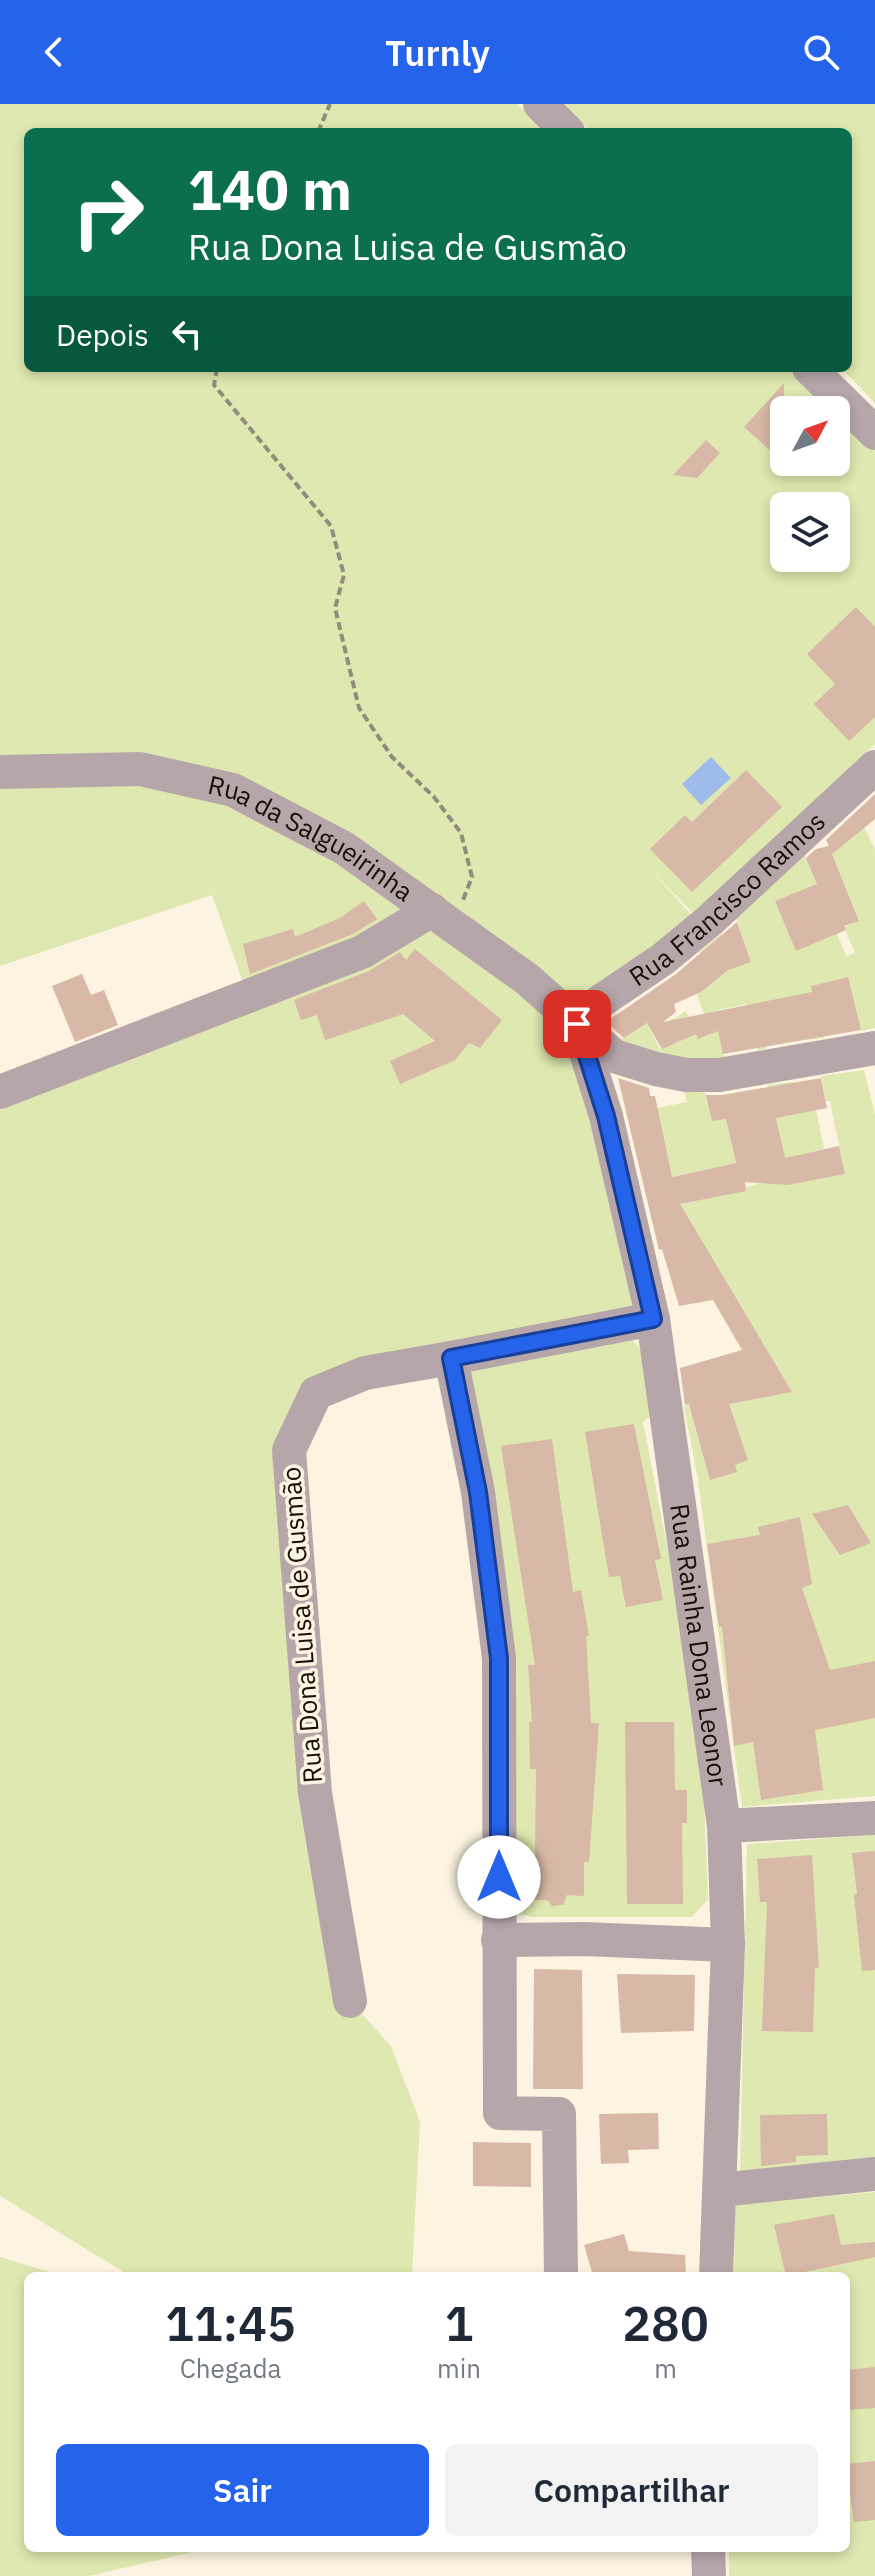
<!DOCTYPE html>
<html lang="pt">
<meta charset="utf-8">
<style>
:root{--surface:#fff;--page:#f2f2f3;--text:#1f2937;--muted:#747a83;--accent:#2563eb}
body{margin:0;font-family:"IBM Plex Sans",sans-serif;background:var(--page);color:var(--text);height:100vh;display:flex;flex-direction:column;font-size:30px;white-space:nowrap}
*{box-sizing:border-box;margin:0}
p{font-size:26px;color:var(--muted)}
.icon{flex:none;width:44px;height:44px;fill:none;stroke:currentColor;stroke-width:2;stroke-linecap:round;stroke-linejoin:round}
.map{position:relative;flex:1;overflow:hidden}
.details{position:absolute;left:24px;top:2168px;width:826px;height:280px;display:flex;flex-direction:column;background:var(--surface);border-radius:12px;box-shadow:0 4px 12px #0003}
.details>*{flex:none}
.top-card{position:absolute;left:24px;top:24px;width:828px;height:244px;border-radius:12px;box-shadow:0 4px 12px #0003;background:#0b6e4f;color:#fff;overflow:hidden}
.needle{width:52px;rotate:49deg}
.tools{position:absolute;left:770px;top:292px;display:grid;gap:16px}
.tools a{display:grid;place-items:center;width:80px;height:80px;border-radius:12px;background:var(--surface);box-shadow:0 4px 12px #0003;font-size:40px}
.pin{position:absolute;display:grid;place-items:center;width:68px;height:68px;color:#fff;margin:-34px;border-radius:16px;box-shadow:0 4px 12px #0006}
.me{position:absolute;width:88px;margin:-44px;rotate:0deg;stroke-linejoin:round;filter:drop-shadow(0 0 6px #0008)}
.turn{display:flex;align-items:center;gap:28px;height:168px;padding:0 32px;font-size:36px}
.turn .icon{width:104px;height:104px;stroke-width:2.5}
.turn b{display:block;font-size:56px;line-height:68px}
.then{display:flex;align-items:center;height:76px;padding:0 32px;background:#0003;gap:16px;font-size:30px}
.eta{display:flex;justify-content:space-evenly;align-items:center;height:136px;text-align:center}
.eta b{font-size:48px;font-weight:600;line-height:56px}
.action{display:flex;gap:16px;margin-top:auto;padding:16px 32px}
.action a{flex:1;height:92px;border-radius:12px;background:var(--accent);color:#fff;font-size:32px;font-weight:600;line-height:92px;text-align:center}
.action a+a{background:var(--page);color:var(--text)}
header{display:flex;justify-content:space-between;align-items:center;height:104px;padding:0 32px;background:var(--accent);color:#fff;font-size:36px;font-weight:600}
.map>svg:first-child{display:block}
</style>
<header><svg class="icon" aria-label="back" viewBox="0 0 24 24"><path d="M15 5l-7 7 7 7"/></svg>Turnly<svg class="icon" aria-label="search" viewBox="0 0 24 24"><circle cx="10" cy="10" r="6"/><path d="M15 15l6 6"/></svg></header>
<div class="map">
<svg width="875" height="2472" viewBox="0 0 875 2472">
<rect width="100%" height="100%" fill="#fcf3e0"/>
<g fill="#dfe8b0" fill-rule="evenodd">
<path d="M0,0h518l26,28h-516v236h763l45,42h-52v52h52v-52l39,37v297l-181,170 -45,-46 47,52 -90,63 -34,10 -14,-6 3,29 87,299 -332,78 -27,57 61,551 41,45 29,76 -8,154h-282l-130,-80v-1104l248,-96 -36,-101 -212,71zM784,402h52v52h-52z"/>
<path d="M562,0h313v299l-34,-35h7v-236h-257z"/>
<path d="M863,721l12,24v179l-14,3 -14,-54 -36,9 13,52 -19,2 -9,-44 -39,8 10,44 -10,3 -11,-47 -32,7 10,47 -40,1 -65,-18 28,-18 13,26 21,-8 -12,-20 17,-10 12,28 14,-5 -15,-39 18,-15 -16,-28 23,-19 14,34 15,-5 -15,-45 68,-65 42,104 9,-3 -11,-26 15,-7 -27,-66z"/>
<path d="M864,966l11,45v681l-133,11 -44,-327 -14,-74 74,-16 29,3 -108,-189 49,-10 -6,-28 -50,11 -15,-69 30,-6 -3,-12 22,3 6,28 14,-2 16,72h4v-4l15,-4 27,2 57,-11 -15,-73h-4l-5,-25z"/>
<path d="M793,978l6,31 17,-3 8,39 -55,13 11,-27 -12,-50z"/>
<path d="M631,1235l11,12 10,64 -9,7 25,129 8,5 26,198 6,145 -16,18h-159l-13,-3 -6,-13 -58,-540z"/>
<path d="M875,1731v325l-135,11 7,-327z"/>
<path d="M875,2088v384h-146v-28h117v-272h-112l1,-71z"/>
<path d="M0,2153l62,19h-34v272h182l-121,28h-89z"/>
</g>
<path fill="#9ebbeb" d="M711,653l20,21 -30,27 -19,-21z"/>
<g fill="#d8b8a7">
<path d="M784,279v80l-40,-36z"/>
<path d="M706,336l14,13 -23,25 -24,-3z"/>
<path d="M856,503l19,20v90l-26,24 -35,-37 21,-20 -28,-30z"/>
<path d="M746,666l36,37 -90,85 -42,-43 35,-34 7,7z"/>
<path d="M875,690v25l-43,35 27,67 -15,5 2,4 -50,21 -21,-50 42,-17 -11,-26 10,-9 13,-3 -3,-6z"/>
<path d="M364,797l13,18 -24,15 -103,40 -7,-30 50,-15 2,8 45,-19z"/>
<path d="M737,818l14,40 -23,8 -27,22 -27,12 2,8 -13,10 149,-30 -1,-6 37,-9 13,53 -138,24 -5,-23 -20,8 -2,-5 -34,15 -15,-26 -23,15 -18,-16 70,-48z"/>
<path d="M415,845l87,71 -22,28 -11,-5 -14,17 -55,24 -10,-23 45,-20 -32,-27 -78,26 -8,-25 -16,5 -7,-20 75,-29 31,-19 6,8z"/>
<path d="M82,870l9,21 13,-5 14,35 -43,17 -23,-56z"/>
<path d="M618,974l31,10 1,8h5l17,81 64,-14 -10,-44 -14,2 -6,-26h16l99,-17 6,30 -51,10 9,40 54,-12 6,28 -57,11 -43,-3 1,9 -66,13 112,188 -63,12 19,56 -13,5 2,7 -27,8 -21,-76 -4,1 -5,-37 62,-18 -29,-50 -34,6 -17,-57 -3,1z"/>
<path d="M634,1320l27,135 -6,1 8,40 -37,7 -6,-31 -11,1 -24,-145z"/>
<path d="M552,1335l21,153 8,-2 8,46h-3l5,87h8l-10,139h-5v34l-17,-1 -4,10 -11,1 -5,-6h-15v-42l3,1 1,-90h-6l-1,-47h3l-4,-57h7l-34,-219z"/>
<path d="M848,1401l23,38 -31,12 -28,-41z"/>
<path d="M800,1413l12,67 -10,4 28,82 45,-9v57l-60,12 8,60 -62,10 -8,-58 -19,4 -12,-119h-3l-12,-83 53,-9 -2,-8z"/>
<path d="M625,1618h49l1,68h12v33h-5l1,81h-56z"/>
<path d="M875,1747v119l-13,1 -8,-75 3,-3 -5,-40z"/>
<path d="M812,1751l7,113h-4l-2,64 -51,-1 5,-129h-7l-3,-43z"/>
<path d="M534,1865l48,1 1,119h-50z"/>
<path d="M617,1870l78,1 -1,56 -73,2z"/>
<path d="M658,2009l1,36 -31,1 1,13 -28,1 -2,-50z"/>
<path d="M827,2010l1,41 -32,1v6l-35,4 -1,-51z"/>
<path d="M473,2038l58,1v44l-58,-1z"/>
<path d="M834,2110l7,31 34,-3v15l-89,19 -12,-51z"/>
<path d="M624,2130l5,17 56,4 1,21h-93l-9,-31z"/>
<path d="M875,2263v41l-29,2v-40z"/>
<path d="M875,2357v59l-21,2 -8,-58z"/>
</g>
<g fill="none" stroke-linecap="round" stroke-linejoin="round">
<g stroke="#938c7d" stroke-width="4" stroke-dasharray="8 4" stroke-linecap="butt">
<path d="M318,28l12,-28"/>
<path d="M217,264l-3,17 117,141 13,49 -9,33 24,100 33,49 42,40 27,36 11,44 -9,23"/>
</g>
<g stroke="#b6a6a9" stroke-width="34">
<path d="M540,0l28,28"/>
<path d="M809,264l66,65"/>
<path id="s1" d="M0,668l140,-3 93,21 111,58 183,131 87,77 42,13 30,6h33l156,-27"/>
<path id="s2" d="M577,920l29,92 47,203 71,507 4,119 -12,331"/>
<path id="s3" d="M577,920l15,-17 71,-48 46,-38 166,-154"/>
<path d="M0,988l362,-140 70,-42"/>
<path d="M724,1722l151,-8"/>
<path d="M498,1836l86,-1 144,6"/>
<path d="M350,1897l-35,-208 -26,-343 27,-57 49,-20 86,-15"/>
<path d="M720,2086l155,-16"/>
<path d="M561,2172l-2,-162 -59,-1 -1,-455 -21,-166 -27,-134 202,-39"/>
<path d="M708,2444l1,28"/>
</g>
</g>
<g fill="none" stroke-linecap="round" stroke-linejoin="round">
<g stroke="#184099" stroke-width="20">
<path id="route" d="M499,1773v-219l-21,-166 -27,-134 202,-39 -47,-203 -29,-92"/>
</g>
<use href="#route" stroke="#2563eb" stroke-width="14"/>
</g>
<g text-anchor="middle" stroke-width="7" stroke-linejoin="round" paint-order="stroke">
<g font-size="26" fill="#161106" stroke="#fcf3e0">
<text dy="9" stroke="none"><textPath href="#s1" startOffset="326">Rua da Salgueirinha</textPath></text>
<text dy="9" stroke="none"><textPath href="#s3" startOffset="196">Rua Francisco Ramos</textPath></text>
<text transform="translate(302 1521) rotate(-94)" y="9">Rua Dona Luisa de Gusmão</text>
<text dy="9" stroke="none"><textPath href="#s2" startOffset="634">Rua Rainha Dona Leonor</textPath></text>
</g>
</g>
</svg>
<div class="tools">
<a><svg class="needle" viewBox="-14 -14 28 28"><path d="M0-13l5 13h-10z" fill="#e53935"/><path d="M0 13l5-13h-10z" fill="#747a83"/></svg></a>
<a><svg class="icon" aria-label="layers" viewBox="0 0 24 24"><path d="M12 4l9 5-9 5-9-5zM3 14l9 5 9-5"/></svg></a>
</div>
<div class="pin" style="left:577px;top:920px;background:#d93025"><svg class="icon" aria-label="arrive" viewBox="0 0 24 24"><path d="M6 21V4h12l-3 4 3 4H6"/></svg></div>
<svg class="me" style="left:499px;top:1773px" viewBox="-20 -20 40 40"><circle r="19" fill="#fff"/><path d="M0-13L10 11 0 6-10 11z" fill="#2563eb"/></svg>
<div class="top-card">
<div class="turn"><svg class="icon" aria-label="right" viewBox="0 0 24 24"><path d="M7 20v-9h11M14 6l5 5-5 5"/></svg><div><b>140 m</b>Rua Dona Luisa de Gusmão</div></div>
<div class="then">Depois<svg class="icon" aria-label="left" viewBox="0 0 24 24"><path d="M17 20v-9H6M10 6l-5 5 5 5"/></svg></div>
</div>
<section class="details">
<div class="eta">
<div><b>11:45</b><p>Chegada</p></div>
<div><b>1</b><p>min</p></div>
<div><b>280</b><p>m</p></div>
</div>
<div class="action"><a>Sair</a><a>Compartilhar</a></div>
</section>
</div>
